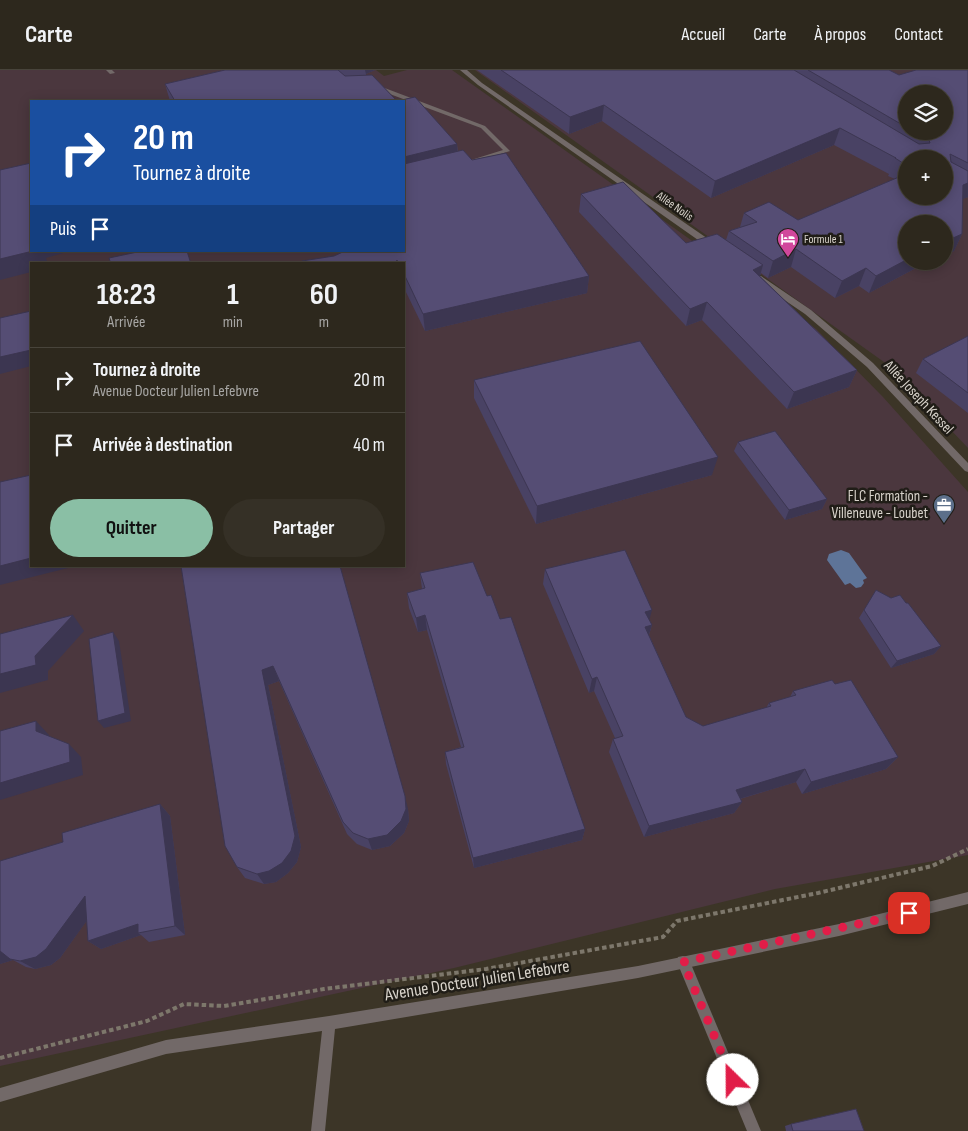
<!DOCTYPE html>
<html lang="fr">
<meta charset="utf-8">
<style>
:root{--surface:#2d281d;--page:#353026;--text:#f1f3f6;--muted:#a7a6a4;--line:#48443b;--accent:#8abfa5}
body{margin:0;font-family:"Sofia Sans Condensed",sans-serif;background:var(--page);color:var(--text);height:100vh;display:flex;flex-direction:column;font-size:19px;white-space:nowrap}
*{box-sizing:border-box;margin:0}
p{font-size:16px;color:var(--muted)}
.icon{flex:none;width:28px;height:28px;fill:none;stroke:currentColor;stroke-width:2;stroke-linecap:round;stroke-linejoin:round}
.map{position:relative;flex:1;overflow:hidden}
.side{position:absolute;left:30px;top:192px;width:375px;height:305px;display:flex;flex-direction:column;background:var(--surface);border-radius:0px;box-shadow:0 2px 12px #0003,0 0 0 1px var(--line)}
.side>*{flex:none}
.hud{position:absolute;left:30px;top:30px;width:375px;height:152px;border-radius:0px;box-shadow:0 2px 12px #0003,0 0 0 1px var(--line);background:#1a4fa0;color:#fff;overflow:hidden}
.controls{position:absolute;left:898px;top:15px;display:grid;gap:10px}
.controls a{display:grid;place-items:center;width:55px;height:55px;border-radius:50%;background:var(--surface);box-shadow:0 2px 12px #0003,0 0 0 1px var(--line);font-size:25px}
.pin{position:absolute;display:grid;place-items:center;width:42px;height:42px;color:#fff;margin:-21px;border-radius:10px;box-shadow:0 2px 8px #0006}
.me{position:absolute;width:55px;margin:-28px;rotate:337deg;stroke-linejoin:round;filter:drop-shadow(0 0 4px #0008)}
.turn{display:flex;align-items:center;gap:18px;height:105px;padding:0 20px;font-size:22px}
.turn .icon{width:65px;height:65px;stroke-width:2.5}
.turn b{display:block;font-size:35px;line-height:42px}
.then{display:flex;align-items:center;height:48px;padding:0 20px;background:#0003;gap:10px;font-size:19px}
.eta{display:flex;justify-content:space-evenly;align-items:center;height:85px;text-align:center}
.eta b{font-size:30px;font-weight:700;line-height:35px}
.button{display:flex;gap:10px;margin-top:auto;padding:10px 20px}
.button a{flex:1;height:58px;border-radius:30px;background:var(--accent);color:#111;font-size:20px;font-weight:700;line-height:58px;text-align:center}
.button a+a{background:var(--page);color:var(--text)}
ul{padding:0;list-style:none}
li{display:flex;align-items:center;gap:15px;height:65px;padding:0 20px;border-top:1px solid var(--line)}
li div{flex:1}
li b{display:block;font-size:19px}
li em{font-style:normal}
header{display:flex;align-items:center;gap:30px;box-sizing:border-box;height:70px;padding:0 25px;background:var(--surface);border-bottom:1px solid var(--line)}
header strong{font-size:24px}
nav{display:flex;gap:28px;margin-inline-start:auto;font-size:18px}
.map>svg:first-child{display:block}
</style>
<header>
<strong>Carte</strong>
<nav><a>Accueil</a><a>Carte</a><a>À propos</a><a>Contact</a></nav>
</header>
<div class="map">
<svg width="968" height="1061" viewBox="0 0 968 1061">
<rect width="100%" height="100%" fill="#3c3527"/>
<g fill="#4b373e" fill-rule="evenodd">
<path d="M0,0h376l8,6 23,-6h45l364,259 67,68 85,95v363l-193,34 -321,79 -454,98zM31,31h373v150h-373zM31,194h373v302h-373z"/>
<path d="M475,0h493v378l-77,-81zM906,24h38v37h-38zM906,89h38v37h-38zM906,154h38v37h-38z"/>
</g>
<path fill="#5e7498" d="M841,480l8,3 18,25 -4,2 1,3 -3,4 -5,1 -6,-5 -5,2 -18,-25 2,-6z"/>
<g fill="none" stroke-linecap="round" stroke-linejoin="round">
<path stroke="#7d776b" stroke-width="4" stroke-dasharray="4.5 3" stroke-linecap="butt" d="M0,988l147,-37 37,-17 40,2 100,-17 162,-20 177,-32 14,-16 141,-28 114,-27 36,-17"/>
<g fill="#726968" fill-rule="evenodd">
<path d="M106,0h6l3,3 -5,1z"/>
<path d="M373,16l9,1 103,39 25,25 -35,11h-4v-2l32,-10 -22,-22 -102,-38 -8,-1v-2z"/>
<path d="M683,886l5,1 73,174h-14l-70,-169 1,-5z"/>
</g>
<g fill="#726968" fill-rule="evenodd">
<path d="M460,0h7l15,13 232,160v4h-6l-230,-162z"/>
<path d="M755,206h6l50,34 62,53 95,100v9l-3,-1 -98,-104 -62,-53 -50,-34z"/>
<path d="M968,822v12l-129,32 -201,42 -303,51 -10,102h-14l11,-100 -156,23 -166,48v-14l166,-48 163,-24 309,-50 201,-42z"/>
</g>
</g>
<g fill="#494264" fill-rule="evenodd">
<path d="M225,0h150l-9,4v1h6l25,26 18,-4 42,47 1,8 5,-2 9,10 34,-7 83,123 -2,17 -162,38 -21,-43v-24h-102v-3l32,-5 11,-5h59v-150h-234l-5,-17z"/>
<path d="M477,0h412l10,5 69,-5v127l-6,2v35l-8,17 -10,4v-31l-38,37h23l-60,32 -10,-7 -24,12 -44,-31 -23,11 -7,-5 -1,3 97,94 -8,17 -62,22 -85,-89 -16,6 -107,-114 2,-18 105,49 40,-3 3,-9 11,-4 4,-14 54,7 97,-41 -7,-3 1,-2 -55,-29 -123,53 -109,-77 -33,13zM906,24l38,37h-38zM906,89l38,37h-38z"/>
<path d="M968,266v77l-52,-40 7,-14z"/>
<path d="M474,310l238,95 -176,49 -62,-126z"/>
<path d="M738,372l89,57 -5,10 -37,11 -51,-69z"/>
<path d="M181,496l227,243 1,12 -5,12 -14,13 -18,4 -15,-6 -10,-10 -68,-153 -11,4 33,162 -4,15 -9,11 -12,9 -12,2 -19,-6 -8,-11z"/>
<path d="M545,499l104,51 3,5 -3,10 37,82 17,9 63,-18 3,-5 21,-6 3,-6 42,-7 63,73 -12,12 -84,25 -6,-12 -56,17 2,3 -8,11 -90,24 -35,-85 4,-13 2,-1 -21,-47 -5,2 -46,-109z"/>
<path d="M420,503l67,23 13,23 85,210 -3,11 -108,28 -28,-104 -1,-12 16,-5 -34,-117 -9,2 -9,-24 -2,-15 15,-4z"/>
<path d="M876,520l15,8 15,5 35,43 -7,8 -43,14 -32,-50z"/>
<path d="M160,734l10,12 15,119 -36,7 -8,-7 -40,14 -13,-8 -1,-21 -27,38 -9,7 -16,4 -9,-2 -13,-7 -13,4 63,-122z"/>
<path d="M791,1054l73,7h-78l-1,-5z"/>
</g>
<g fill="#3c3651">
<path d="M365,0h10l-9,4z"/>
<path d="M604,35l-2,16 -33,13 1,-17z"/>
<path d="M840,58l-6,17 -123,53 4,-17z"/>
<path d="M457,74l1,17 -54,13v-17z"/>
<path d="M968,113v14l-13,5 8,-17z"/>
<path d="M962,164l-8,17 -10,4v-13z"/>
<path d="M796,179l-5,18 -23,11 5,-17z"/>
<path d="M33,181h30v2l-17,5 2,6h-17v8l-31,8v-21z"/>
<path d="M906,190v1h23l-60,32 7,-17z"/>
<path d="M763,195l-5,18 -5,-13z"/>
<path d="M866,198l-7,18 -24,12 7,-17z"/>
<path d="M589,206l-2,17 -162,38 -2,-17z"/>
<path d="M707,232l-5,18 -16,6 4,-17z"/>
<path d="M31,280v16l-31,8v-17z"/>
<path d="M857,300l-8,17 -62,22 7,-17z"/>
<path d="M718,387l-6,18 -176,49 1,-18z"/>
<path d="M827,429l-5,10 -37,11 4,-10z"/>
<path d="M31,488v8h45l-76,19v-19z"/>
<path d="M652,540l-4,15 -3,-13z"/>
<path d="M73,545l11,16 -36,40v9l-48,13v-19l35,-18z"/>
<path d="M425,545l2,15 -9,2 -2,-14z"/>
<path d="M652,555l-5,15 -2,-13z"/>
<path d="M113,562l6,9 12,80 -27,7 -6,-7z"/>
<path d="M941,576l-7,8 -43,14 6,-7z"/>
<path d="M273,596l6,15 -11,4 33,162 -4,15 -9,11 -12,9 -12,2 -7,-10 5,-204z"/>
<path d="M597,607l-3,14 -5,2 3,-14z"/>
<path d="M36,651l13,14v9l-13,-13z"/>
<path d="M69,674l12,13 2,18 -83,25v-17z"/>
<path d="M898,687l-12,12 -84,25 9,-12z"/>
<path d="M805,699l-9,13 -67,20 7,-12z"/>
<path d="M405,726l3,13 1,12 -5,12 -14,13 -18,4 -4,-11z"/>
<path d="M742,732l-8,11 -90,24 5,-11z"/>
<path d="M160,734l10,12 15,119 -10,-9z"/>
<path d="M585,759l-3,11 -108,28 -1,-10z"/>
<path d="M85,826l13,9 -38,53 -9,7 -16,4 -15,-8z"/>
<path d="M138,854v9l3,2 -40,14 -13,-8z"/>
<path d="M0,881h1l12,9 -13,4z"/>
</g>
<g fill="#554d74" stroke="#3c3651">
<path d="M225,0h113l7,6 27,-1 25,26 18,-4 42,47 -53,13v-56h-229l-10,-17z"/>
<path d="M501,0h293l125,74 11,-1 -1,-3 -16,-9h31v-37h-38v33l-98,-57h81l10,5 17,-5h52v93l-18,-9 1,8 17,9v12l-5,2 -1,49 -18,8v-18h-38v36l-30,16 -10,-8 -24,13 -46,-32 -23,12 -44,-30 28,-9 -13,-9 25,-11 29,18 108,-46v22h38v-37h-38v6l-11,-7h1l-56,-30 -125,53 -111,-76 -34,12z"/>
<path d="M463,80l9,10 34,-7 83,123 -166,38 -19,-40v-10h-5l-2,-4 -3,4h-91l-1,-3 32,-5 11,-5h59v-87z"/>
<path d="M31,93v88h2l-33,8v-89z"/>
<path d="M623,112l63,61 31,-9 46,31 -10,5 104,100 -63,22 -87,-90 -17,7 -109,-115z"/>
<path d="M142,181h45l4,13h-80l-2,-6z"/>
<path d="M31,241v39l-31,7v-39z"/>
<path d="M968,266v57l-45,-34z"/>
<path d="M640,271l78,116 -181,49 -63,-126z"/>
<path d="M775,361l52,68 -38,11 -51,-68z"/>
<path d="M31,405v83l-31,8v-84z"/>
<path d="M625,480l27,60 -7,2 7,13 -7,2 41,90 17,9 68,-20 -2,-3 27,-8 -3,-4 39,-11 3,4 16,-4 47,77 -87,25 -6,-13 -69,21 6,12 -93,24 -36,-87 10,-3 -26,-59 -5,2 -47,-110z"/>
<path d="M473,492l14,34 4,-1 9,24 11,-2 74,212 -112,29 -28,-106 19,-5 -39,-132 -9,3 -9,-25 18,-5 -5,-15z"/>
<path d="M181,496h159l65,230 1,13 -5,12 -14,14 -19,4 -15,-6 -10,-11 -70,-156 -11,4 33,166 -4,15 -9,12 -13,8 -12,3 -20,-7 -12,-21z"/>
<path d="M876,520l15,8 9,-3 6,8h2l33,43 -44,15 -33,-51z"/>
<path d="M73,545l-38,41 1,9 -36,9v-40z"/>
<path d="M113,562l12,81 -27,8 -9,-82z"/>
<path d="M36,651v10l33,13 1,18 -70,21v-52z"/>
<path d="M160,734l15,122 -37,7v-9l-50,17 -3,-45 -39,53 -10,8 -16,4 -10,-2 -10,-8v-90l63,-19 -1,-9z"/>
<path d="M856,1039l8,22h-71l-2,-7z"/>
</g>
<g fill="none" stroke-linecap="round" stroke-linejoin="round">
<path stroke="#e11d48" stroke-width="9" stroke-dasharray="0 16.2" d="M733,1010l-50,-118 226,-49"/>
</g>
<defs>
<g id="hotel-pin" transform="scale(1.125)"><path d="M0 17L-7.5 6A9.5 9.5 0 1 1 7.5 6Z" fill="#d1479c" stroke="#201d17"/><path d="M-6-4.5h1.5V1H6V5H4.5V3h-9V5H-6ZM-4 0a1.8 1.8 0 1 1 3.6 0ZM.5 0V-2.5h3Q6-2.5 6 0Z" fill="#fff"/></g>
<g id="office-pin" transform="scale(1.125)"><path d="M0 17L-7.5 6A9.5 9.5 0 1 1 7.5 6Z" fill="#5c6f8a" stroke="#201d17"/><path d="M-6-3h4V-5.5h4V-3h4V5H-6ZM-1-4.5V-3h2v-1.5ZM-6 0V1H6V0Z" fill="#fff"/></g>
</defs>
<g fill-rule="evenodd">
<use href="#hotel-pin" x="788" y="169"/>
<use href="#office-pin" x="944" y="435"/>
</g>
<g text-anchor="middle" stroke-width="5" stroke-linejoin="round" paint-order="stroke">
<g font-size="12" fill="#d8d3cb" stroke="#201d17">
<text transform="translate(675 136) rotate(35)" y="4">Allée Nolis</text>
</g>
<g font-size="12" fill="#d8d3cb" stroke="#201d17" text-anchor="start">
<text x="804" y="173">Formule 1</text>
</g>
<g font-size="15" fill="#d8d3cb" stroke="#201d17">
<text transform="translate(919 327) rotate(47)" y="5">Allée Joseph Kessel</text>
</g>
<g font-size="15" fill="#d8d3cb" stroke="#201d17" text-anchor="end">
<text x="928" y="431">FLC Formation -<tspan x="928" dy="17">Villeneuve - Loubet</tspan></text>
</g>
<g font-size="18" fill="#d8d3cb" stroke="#201d17">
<text transform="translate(477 910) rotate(-9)" y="6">Avenue Docteur Julien Lefebvre</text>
</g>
</g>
</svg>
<div class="controls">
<a><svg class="icon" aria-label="layers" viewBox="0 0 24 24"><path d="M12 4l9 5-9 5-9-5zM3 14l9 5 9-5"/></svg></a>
<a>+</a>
<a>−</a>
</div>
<div class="pin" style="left:909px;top:843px;background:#d93025"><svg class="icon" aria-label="arrive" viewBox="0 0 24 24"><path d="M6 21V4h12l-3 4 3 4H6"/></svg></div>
<svg class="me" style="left:733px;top:1010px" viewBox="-20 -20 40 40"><circle r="19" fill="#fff"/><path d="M0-13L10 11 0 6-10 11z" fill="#e11d48"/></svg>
<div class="hud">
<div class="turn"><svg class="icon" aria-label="right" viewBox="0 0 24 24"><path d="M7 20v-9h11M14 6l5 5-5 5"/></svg><div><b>20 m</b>Tournez à droite</div></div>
<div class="then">Puis<svg class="icon" aria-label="arrive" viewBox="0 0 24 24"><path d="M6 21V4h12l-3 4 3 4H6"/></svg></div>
</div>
<section class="side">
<div class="eta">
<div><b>18:23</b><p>Arrivée</p></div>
<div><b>1</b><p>min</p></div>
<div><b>60</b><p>m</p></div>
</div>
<ul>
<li><svg class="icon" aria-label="right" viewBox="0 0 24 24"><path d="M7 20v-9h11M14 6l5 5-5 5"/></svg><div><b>Tournez à droite</b><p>Avenue Docteur Julien Lefebvre</p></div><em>20 m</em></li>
<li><svg class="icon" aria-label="arrive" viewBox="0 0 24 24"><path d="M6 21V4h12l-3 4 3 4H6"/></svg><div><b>Arrivée à destination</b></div><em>40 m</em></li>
</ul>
<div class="button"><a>Quitter</a><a>Partager</a></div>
</section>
</div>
